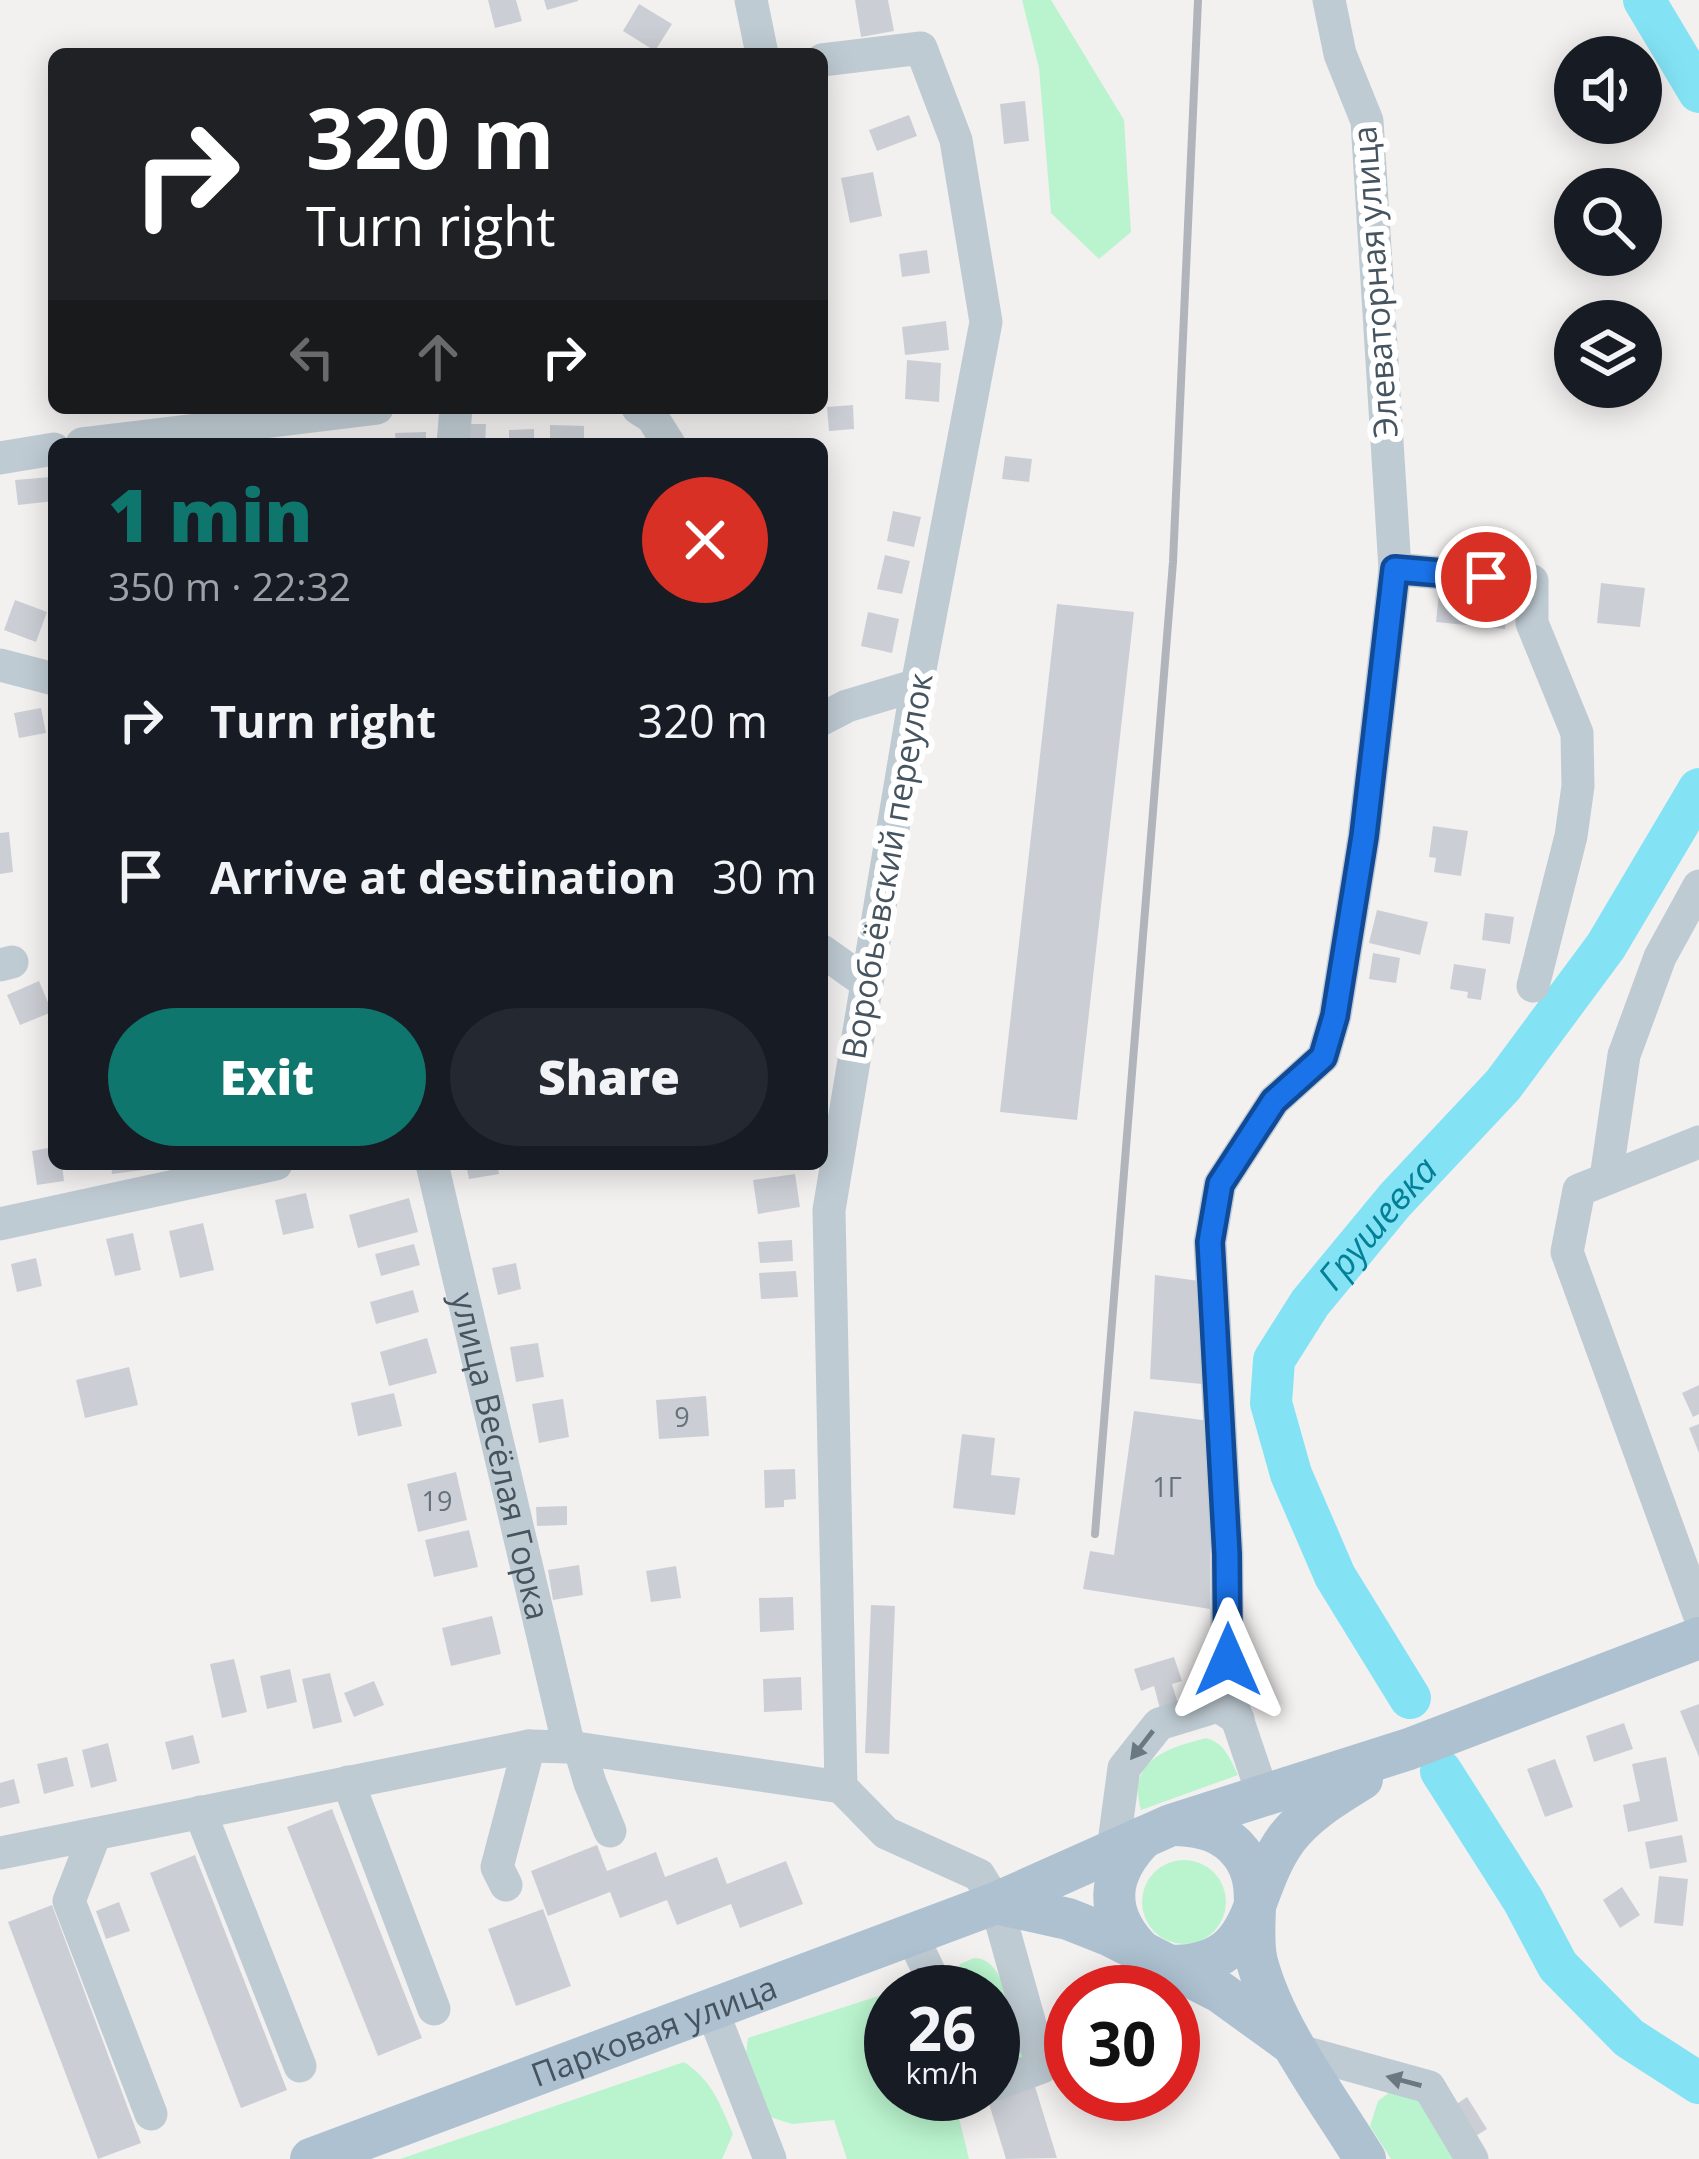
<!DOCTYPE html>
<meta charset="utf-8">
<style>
:root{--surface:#171b24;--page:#242831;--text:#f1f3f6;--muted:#9ea1a6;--accent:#0f766e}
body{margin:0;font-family:"Open Sans",sans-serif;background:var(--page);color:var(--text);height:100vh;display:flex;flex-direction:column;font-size:45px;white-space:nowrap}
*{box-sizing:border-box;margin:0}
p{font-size:39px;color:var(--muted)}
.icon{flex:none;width:66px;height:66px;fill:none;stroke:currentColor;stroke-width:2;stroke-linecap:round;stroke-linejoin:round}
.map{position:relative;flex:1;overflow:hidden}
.panel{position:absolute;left:48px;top:438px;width:780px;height:732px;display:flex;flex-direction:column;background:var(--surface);border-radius:18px;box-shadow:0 6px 30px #0003}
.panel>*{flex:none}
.hud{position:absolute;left:48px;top:48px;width:780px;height:366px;border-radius:18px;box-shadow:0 6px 30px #0003;background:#202124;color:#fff;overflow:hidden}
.tools{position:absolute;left:1554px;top:36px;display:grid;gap:24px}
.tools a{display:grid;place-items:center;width:108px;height:108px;border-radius:50%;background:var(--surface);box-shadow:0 6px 30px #0003;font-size:60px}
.speed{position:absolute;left:864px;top:1965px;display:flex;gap:24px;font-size:60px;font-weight:700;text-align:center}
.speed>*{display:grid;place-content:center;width:156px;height:156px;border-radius:50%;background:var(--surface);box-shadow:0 6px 30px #0003;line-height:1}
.speed small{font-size:30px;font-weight:400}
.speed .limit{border:18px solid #d22;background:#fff;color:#111}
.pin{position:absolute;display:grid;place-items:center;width:102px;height:102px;color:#fff;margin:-51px;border:6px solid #fff;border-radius:50%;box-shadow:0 3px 12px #0007}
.me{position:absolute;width:132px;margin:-66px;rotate:0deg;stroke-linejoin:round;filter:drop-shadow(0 0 9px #0008)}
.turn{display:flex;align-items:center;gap:42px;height:252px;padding:0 60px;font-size:54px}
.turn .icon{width:156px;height:156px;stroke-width:2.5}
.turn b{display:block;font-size:84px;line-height:102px}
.lanes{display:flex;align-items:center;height:114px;padding:0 60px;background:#0003;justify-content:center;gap:60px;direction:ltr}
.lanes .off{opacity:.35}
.round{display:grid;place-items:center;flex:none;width:126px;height:126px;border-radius:63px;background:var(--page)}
.headline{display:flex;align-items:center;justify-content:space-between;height:204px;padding:0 60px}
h1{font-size:72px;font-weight:800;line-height:90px;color:var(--accent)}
.cta{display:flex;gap:24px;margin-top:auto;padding:24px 60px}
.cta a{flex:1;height:138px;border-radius:72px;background:var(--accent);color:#fff;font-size:48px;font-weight:800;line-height:138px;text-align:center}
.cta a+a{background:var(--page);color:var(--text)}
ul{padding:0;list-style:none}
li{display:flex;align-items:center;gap:36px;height:156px;padding:0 60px}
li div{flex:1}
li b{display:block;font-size:45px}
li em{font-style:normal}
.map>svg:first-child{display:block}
</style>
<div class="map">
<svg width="1699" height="2159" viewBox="0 0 1699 2159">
<rect width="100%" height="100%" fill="#f3f0f0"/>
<g fill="#baf4ce">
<path d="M1022,0h29l73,120 7,112 -32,27 -48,-46 -12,-145z"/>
<path d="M1206,1738c19,5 24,21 32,37l-97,35c-15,-51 28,-62 65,-72z"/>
<circle cx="1184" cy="1902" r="42"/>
<path d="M974,1958c33,-1 42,71 50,99l-31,19v-84h-36l-3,-17 6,-11z"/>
<path d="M919,1983l4,9h-32v102h62l16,65h-122l-13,-39 -42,4 -22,-7 -24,-64 2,-15z"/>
<path d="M684,2062c28,18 36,42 49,72l-11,25h-322z"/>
<path d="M1390,2092l33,7 35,60h-67l-21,-33 8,-25z"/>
</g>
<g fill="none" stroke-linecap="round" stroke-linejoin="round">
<g stroke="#83e3f5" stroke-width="42">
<path d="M1644,0l55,92"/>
<path id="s1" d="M1410,1698l-75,-122 -44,-102 -20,-71 3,-43 36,-57 85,-103 108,-115 103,-139 93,-157"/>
<path d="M1441,1771l82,129 35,66 71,72 70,45"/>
</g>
</g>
<g fill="#cbcfd5">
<path d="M488,0h28l6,21 -27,7z"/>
<path d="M544,0h34v1l-31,9z"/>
<path d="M855,0h33l6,31 -33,6z"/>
<path d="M639,4l33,20 -17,27 -32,-20z"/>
<path d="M1025,101l4,40 -25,3 -4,-40z"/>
<path d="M909,115l8,21 -40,15 -8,-21z"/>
<path d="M873,172l9,44 -32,7 -9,-45z"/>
<path d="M927,250l3,23 -28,4 -3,-23z"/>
<path d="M946,321l3,29 -44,5 -3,-28z"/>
<path d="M907,360l34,3 -2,39 -34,-3z"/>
<path d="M853,405l1,24 -25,2 -2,-24z"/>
<path d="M462,424h24l-1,20h-23z"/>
<path d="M550,425l34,1v18h-34z"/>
<path d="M534,429v15h-25v-14z"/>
<path d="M426,432v12h-30l-1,-11z"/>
<path d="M1005,456l27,3 -3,23 -27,-3z"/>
<path d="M51,477l3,24 -36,4 -3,-25z"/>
<path d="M893,511l28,6 -7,30 -27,-6z"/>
<path d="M885,555l25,6 -8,33 -25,-5z"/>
<path d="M1601,583l44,5 -5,39 -43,-4z"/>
<path d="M1439,593l69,7 -3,29 -69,-7z"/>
<path d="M15,600l32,12 -11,30 -32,-12z"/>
<path d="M1057,604l77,8 -57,508 -77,-8z"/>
<path d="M868,612l31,7 -7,34 -31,-7z"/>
<path d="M41,708l5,25 -27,5 -5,-25z"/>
<path d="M1433,826l35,5 -7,45 -27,-4 2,-14 -7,-1z"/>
<path d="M9,832l4,40 -13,2v-41z"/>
<path d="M1377,910l51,12 -8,33 -51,-12z"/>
<path d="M1485,913l29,4 -4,27 -28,-4z"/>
<path d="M1373,953l27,5 -4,25 -27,-4z"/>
<path d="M1454,964l32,5 -5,31 -14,-2 1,-6 -18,-3z"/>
<path d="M39,981l13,31 -32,13 -13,-30z"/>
<path d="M54,1147v17h8l2,17 -27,4 -5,-34z"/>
<path d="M111,1164h31l1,6 -31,4z"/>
<path d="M466,1164h31l2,10 -30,5z"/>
<path d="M795,1174l5,33 -42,7 -5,-34z"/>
<path d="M306,1193l8,35 -31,7 -8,-35z"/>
<path d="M409,1198l9,34 -60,16 -9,-33z"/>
<path d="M203,1223l11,47 -34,8 -11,-47z"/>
<path d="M133,1233l8,37 -26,6 -9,-37z"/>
<path d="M792,1240l1,21 -33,2 -2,-21z"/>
<path d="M414,1244l6,21 -39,11 -6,-22z"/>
<path d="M36,1258l6,28 -25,6 -6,-28z"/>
<path d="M516,1263l5,26 -23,6 -6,-27z"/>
<path d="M796,1271l2,26 -37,2 -2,-26z"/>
<path d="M1155,1275l52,7 5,103 -62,-6z"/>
<path d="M413,1290l6,22 -43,12 -6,-22z"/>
<path d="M427,1338l10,35 -48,13 -9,-34z"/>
<path d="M538,1343l6,34 -28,5 -6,-35z"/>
<path d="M129,1367l9,38 -53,13 -9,-38z"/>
<path d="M1699,1385v29l-6,3 -11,-24z"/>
<path d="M394,1393l8,33 -44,10 -7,-33z"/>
<path d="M706,1396l3,40 -50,3 -3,-39z"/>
<path d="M563,1399l6,38 -30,6 -7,-39z"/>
<path d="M1134,1411l76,10v188l-127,-20 7,-38 24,4z"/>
<path d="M1699,1424v29l-10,-25z"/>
<path d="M962,1434l33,4 -4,37 29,3 -5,37 -62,-7z"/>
<path d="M795,1469l1,30 -12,1v7l-19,1 -1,-38z"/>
<path d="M456,1472l11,48 -49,12 -11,-48z"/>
<path d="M567,1506v19l-30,1 -1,-19z"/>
<path d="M469,1530l9,37 -44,10 -9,-37z"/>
<path d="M579,1565l4,30 -30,5 -5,-30z"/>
<path d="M676,1566l5,32 -30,4 -5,-31z"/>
<path d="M793,1597l1,33 -34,2 -1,-34z"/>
<path d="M871,1605l24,1 -6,148 -24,-1z"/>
<path d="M492,1616l9,38 -50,12 -9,-38z"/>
<path d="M1174,1657l8,24 -10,3 6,20 -18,5 -6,-23 -13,5 -7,-22z"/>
<path d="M234,1659l13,53 -25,6 -12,-54z"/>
<path d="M290,1669l7,33 -30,7 -7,-33z"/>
<path d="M330,1673l12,49 -29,7 -11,-50z"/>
<path d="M801,1677l1,33 -38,2 -1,-33z"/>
<path d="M374,1681l10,24 -30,12 -10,-24z"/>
<path d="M1699,1704v53l-19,-46z"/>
<path d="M1624,1723l9,26 -39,13 -8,-26z"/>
<path d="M193,1735l7,28 -28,7 -7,-28z"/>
<path d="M108,1743l9,38 -26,7 -9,-38z"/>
<path d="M67,1757l7,29 -30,8 -7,-30z"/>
<path d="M1666,1757l12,64 -50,11 -5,-27 17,-4 -8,-37z"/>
<path d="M1555,1759l18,48 -28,10 -18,-48z"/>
<path d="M14,1779l6,24 -20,5v-25z"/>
<path d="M332,1809l90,229 -44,18 -91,-229z"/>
<path d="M1682,1835l5,27 -37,7 -5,-27z"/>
<path d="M597,1845l10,26 49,-19 9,25 52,-20 10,27 59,-23 17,43 -63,24 -9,-24 -54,21 -10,-25 -47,18 -10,-26 -62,24 -17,-45z"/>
<path d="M195,1855l92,235 -46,18 -91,-235z"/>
<path d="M1659,1876l29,3 -5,47 -29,-3z"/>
<path d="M1622,1887l18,28 -20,13 -17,-28z"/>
<path d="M119,1902l11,29 -24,8 -10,-28z"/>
<path d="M52,1905l89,238 -43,16 -90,-237z"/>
<path d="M543,1909l28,77 -55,20 -28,-77z"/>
<path d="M1033,2080l24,78 -51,1 -20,-65z"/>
<path d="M1467,2097l20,32 -24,15 -20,-31z"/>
</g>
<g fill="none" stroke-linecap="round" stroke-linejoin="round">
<g stroke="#bfcbd3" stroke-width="33">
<path d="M751,0l11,54"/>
<path d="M822,60l99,-12 35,92 30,182 -69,363 -88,525 12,577 45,46 93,42 17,28 46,164 -49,18"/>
<path d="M638,408l14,9 17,27"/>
<path d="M82,444l295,-36"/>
<path d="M453,444l3,-36"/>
<path d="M0,458l54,-9"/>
<path d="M1395,569l137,12v42l45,110 1,53 -7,50 -38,150"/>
<path d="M0,665l54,14"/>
<path d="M822,719l25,-13 70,-21"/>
<path d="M822,951l45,32"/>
<path d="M0,965l12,-3"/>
<path d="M1699,1142l-120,48 -12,62 132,362"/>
<path id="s2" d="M432,1164l137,583"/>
<path d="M1606,1178l18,-123 36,-98 39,-71"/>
<path d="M0,1224l276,-60"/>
<path d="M580,1749l10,34 20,48"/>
<path d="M348,1782l86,227"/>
<path d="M1263,1795l-36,-106v-135l-17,-312 10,-58 54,-83 49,-44 12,-41 29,-180 31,-267 -28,-448 -27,-67 -11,-54"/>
<path d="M200,1812l100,254"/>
<path d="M95,1834l-26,67 82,213"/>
<path d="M1113,1850l11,-82 35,-44 59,-18 20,13"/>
<path d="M0,1853l529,-107 40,1 272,40"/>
<path d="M506,1885l-9,-18 32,-121"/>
<path d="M911,1934l28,58"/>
<path d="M712,2010l58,149"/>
<path d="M1299,2051l130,36 43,72"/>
</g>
<g stroke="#adc1d1" stroke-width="42">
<path d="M1175,1825c27,1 49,6 66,28 25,31 7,73 16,109 19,70 71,136 108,197"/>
<path d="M996,1903l72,16 43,17 109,56 69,50"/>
<path d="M1143,1953c-40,-39 -37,-78 1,-116"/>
<path d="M1170,1966c92,0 75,-71 117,-128 20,-26 48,-42 75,-59"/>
<path id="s3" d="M311,2159l685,-256 175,-78 238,-76 290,-111"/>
</g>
<path stroke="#b1b5bb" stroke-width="8" d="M1095,1534l78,-972 25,-562"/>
</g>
<defs><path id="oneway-solid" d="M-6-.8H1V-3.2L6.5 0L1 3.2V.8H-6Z" transform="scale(3)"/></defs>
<g fill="#6a7882">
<use href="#oneway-solid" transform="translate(1142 1745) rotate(128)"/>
<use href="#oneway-solid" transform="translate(1404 2081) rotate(-165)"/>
</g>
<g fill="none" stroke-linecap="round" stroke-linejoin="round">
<g stroke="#114b97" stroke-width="30">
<path id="route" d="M1228,1660l-1,-106 -17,-312 10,-58 54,-83 49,-44 12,-41 29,-180 31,-267 91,8"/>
</g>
<use href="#route" stroke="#1a73e8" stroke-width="21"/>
</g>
<g text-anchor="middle" stroke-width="12" stroke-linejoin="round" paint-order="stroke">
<g font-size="27" fill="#67737c">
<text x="682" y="1427">9</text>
<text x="1167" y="1497">1Г</text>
<text x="437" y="1511">19</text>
</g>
<g font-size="33" fill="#46545f" stroke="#fff">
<text transform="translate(1375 282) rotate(-94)" y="12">Элеваторная улица</text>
<text transform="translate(887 866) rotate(-80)" y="12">Воробьёвский переулок</text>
<text dy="12" stroke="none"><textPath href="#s2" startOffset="300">улица Весёлая Горка</textPath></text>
<text dy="12" stroke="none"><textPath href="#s3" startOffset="366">Парковая улица</textPath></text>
</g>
<g font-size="36" font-style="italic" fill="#037f97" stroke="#fff">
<text dy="13" stroke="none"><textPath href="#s1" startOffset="543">Грушевка</textPath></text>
</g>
</g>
</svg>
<div class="tools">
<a><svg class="icon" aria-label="sound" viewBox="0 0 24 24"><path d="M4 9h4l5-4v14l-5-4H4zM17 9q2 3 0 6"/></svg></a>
<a><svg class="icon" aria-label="search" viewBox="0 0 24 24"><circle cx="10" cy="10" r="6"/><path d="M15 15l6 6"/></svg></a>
<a><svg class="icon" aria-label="layers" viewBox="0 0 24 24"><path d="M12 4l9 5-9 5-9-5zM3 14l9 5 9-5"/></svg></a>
</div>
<div class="speed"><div>26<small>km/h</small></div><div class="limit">30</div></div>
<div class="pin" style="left:1486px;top:577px;background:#d93025"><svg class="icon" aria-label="arrive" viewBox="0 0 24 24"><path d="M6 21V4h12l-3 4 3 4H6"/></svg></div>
<svg class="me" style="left:1228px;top:1660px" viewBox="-20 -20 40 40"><path d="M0-17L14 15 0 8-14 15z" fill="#1a73e8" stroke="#fff" stroke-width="4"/></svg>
<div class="hud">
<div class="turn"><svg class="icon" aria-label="right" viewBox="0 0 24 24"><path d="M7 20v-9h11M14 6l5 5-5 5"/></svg><div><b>320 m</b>Turn right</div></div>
<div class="lanes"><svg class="icon off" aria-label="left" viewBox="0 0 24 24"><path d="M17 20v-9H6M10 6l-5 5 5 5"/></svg><svg class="icon off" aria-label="ahead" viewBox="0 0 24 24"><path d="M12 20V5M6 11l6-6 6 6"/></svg><svg class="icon" aria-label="right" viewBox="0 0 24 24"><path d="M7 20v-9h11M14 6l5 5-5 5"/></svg></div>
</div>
<section class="panel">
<div class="headline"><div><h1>1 min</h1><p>350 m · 22:32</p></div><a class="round" style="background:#d93025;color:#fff"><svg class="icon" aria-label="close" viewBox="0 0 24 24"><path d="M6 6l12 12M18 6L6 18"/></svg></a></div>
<ul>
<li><svg class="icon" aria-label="right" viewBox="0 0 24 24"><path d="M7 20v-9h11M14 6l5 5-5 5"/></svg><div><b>Turn right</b></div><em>320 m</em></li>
<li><svg class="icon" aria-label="arrive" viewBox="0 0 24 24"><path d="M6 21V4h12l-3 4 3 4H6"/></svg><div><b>Arrive at destination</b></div><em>30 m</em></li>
</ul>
<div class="cta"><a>Exit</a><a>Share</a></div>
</section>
</div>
